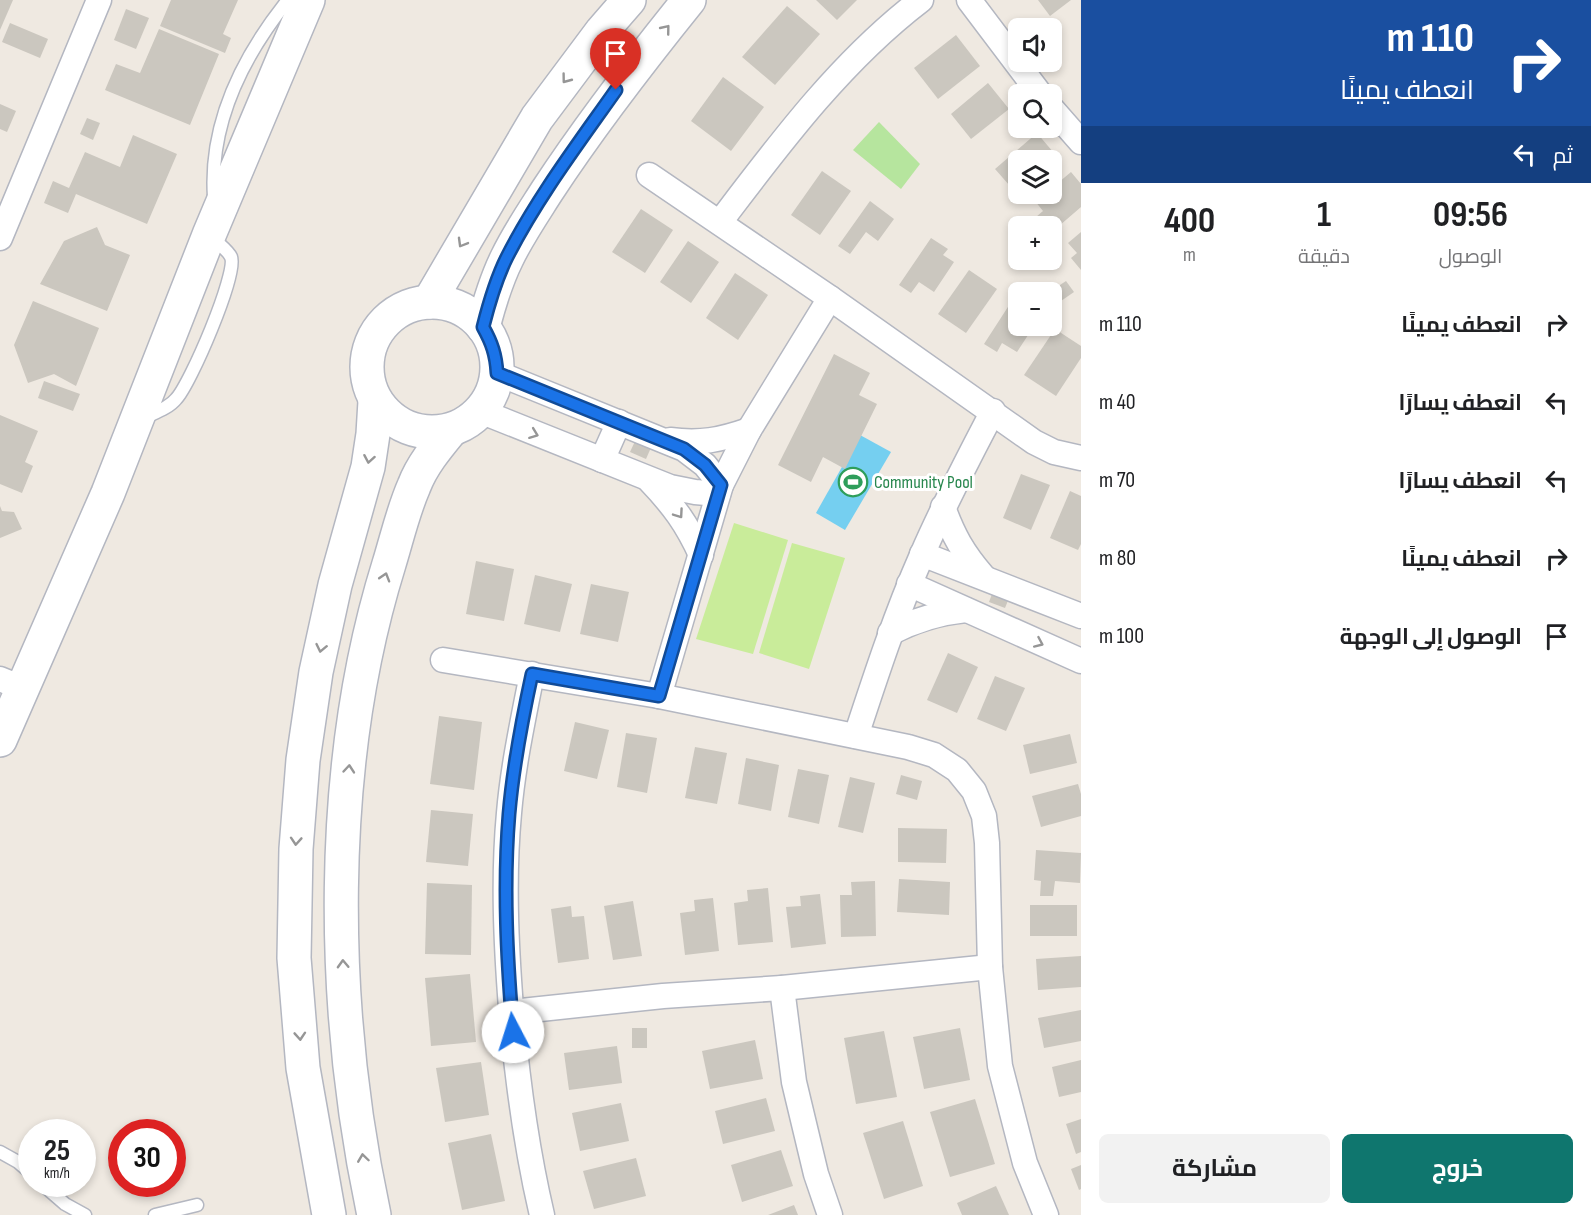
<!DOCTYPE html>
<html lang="ar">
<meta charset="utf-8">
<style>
:root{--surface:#fff;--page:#f2f2f2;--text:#202124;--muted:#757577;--accent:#0f766e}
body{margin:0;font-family:"Sofia Sans Condensed",Cairo,sans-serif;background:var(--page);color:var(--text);direction:rtl;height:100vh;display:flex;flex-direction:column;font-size:22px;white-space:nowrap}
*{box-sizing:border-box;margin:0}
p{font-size:20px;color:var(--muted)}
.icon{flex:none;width:33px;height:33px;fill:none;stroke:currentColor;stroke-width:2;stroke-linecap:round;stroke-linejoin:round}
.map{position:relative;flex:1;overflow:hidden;direction:ltr}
.sheet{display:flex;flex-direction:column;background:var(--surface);width:510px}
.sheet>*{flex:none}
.banner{background:#1a4fa0;color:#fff;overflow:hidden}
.fabs{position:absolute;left:1008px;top:18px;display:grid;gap:12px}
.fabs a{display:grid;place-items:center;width:54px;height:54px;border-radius:9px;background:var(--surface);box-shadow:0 3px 9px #0003;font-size:30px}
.speed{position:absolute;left:18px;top:1119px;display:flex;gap:12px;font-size:30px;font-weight:700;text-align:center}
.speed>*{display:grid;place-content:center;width:78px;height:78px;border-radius:50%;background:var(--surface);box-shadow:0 3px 9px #0003;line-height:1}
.speed small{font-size:15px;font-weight:400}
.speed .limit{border:9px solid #d22;background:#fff;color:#111}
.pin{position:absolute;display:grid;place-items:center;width:51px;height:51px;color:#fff;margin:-62px -26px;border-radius:50% 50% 50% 0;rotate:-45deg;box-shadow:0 0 6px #0007}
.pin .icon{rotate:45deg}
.me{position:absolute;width:66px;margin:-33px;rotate:355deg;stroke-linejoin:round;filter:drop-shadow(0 0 4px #0008)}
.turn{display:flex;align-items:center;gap:21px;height:126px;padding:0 18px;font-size:27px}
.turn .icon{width:78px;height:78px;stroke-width:2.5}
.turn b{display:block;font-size:42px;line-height:51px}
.then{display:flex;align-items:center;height:57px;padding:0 18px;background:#0003;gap:12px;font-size:22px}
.eta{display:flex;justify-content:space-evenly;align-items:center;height:102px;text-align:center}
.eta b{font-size:36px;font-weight:700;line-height:42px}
.action{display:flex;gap:12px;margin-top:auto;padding:12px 18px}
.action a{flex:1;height:69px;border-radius:9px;background:var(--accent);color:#fff;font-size:24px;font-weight:700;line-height:69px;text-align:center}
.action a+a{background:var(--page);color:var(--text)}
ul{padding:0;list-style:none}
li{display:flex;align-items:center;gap:18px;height:78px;padding:0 18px}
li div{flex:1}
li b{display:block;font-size:22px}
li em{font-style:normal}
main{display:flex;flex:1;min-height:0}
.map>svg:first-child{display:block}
</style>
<main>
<section class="sheet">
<div class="banner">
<div class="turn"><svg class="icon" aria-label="right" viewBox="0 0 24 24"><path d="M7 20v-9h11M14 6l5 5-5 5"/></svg><div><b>110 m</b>انعطف يمينًا</div></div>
<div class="then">ثم<svg class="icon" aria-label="left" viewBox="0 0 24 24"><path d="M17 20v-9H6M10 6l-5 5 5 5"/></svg></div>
</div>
<div class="eta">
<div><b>09:56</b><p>الوصول</p></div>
<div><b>1</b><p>دقيقة</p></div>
<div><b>400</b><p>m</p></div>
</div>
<ul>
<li><svg class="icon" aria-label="right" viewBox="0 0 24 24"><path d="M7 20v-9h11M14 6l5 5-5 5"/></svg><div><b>انعطف يمينًا</b></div><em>110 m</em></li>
<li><svg class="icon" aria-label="left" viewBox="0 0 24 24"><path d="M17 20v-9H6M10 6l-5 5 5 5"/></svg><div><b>انعطف يسارًا</b></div><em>40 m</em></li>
<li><svg class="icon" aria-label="left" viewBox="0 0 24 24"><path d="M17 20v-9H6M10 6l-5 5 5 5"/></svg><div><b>انعطف يسارًا</b></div><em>70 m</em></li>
<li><svg class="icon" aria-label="right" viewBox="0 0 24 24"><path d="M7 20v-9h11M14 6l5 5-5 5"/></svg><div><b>انعطف يمينًا</b></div><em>80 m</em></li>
<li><svg class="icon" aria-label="arrive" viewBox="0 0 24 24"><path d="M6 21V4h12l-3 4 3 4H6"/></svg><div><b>الوصول إلى الوجهة</b></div><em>100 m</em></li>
</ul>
<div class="action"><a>خروج</a><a>مشاركة</a></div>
</section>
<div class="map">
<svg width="1081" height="1215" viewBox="0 0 1081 1215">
<rect width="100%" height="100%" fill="#efe9e1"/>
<path fill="#b6e59e" d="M879,122l41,42 -19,25 -48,-39z"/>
<g fill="#c9ec9a">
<path d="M734,523l54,17 -35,114 -57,-15z"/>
<path d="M792,543l53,15 -36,111 -50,-16z"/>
</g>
<path fill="#75cff0" d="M860,435l31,17 -46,78 -29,-17z"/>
<g fill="#cbc7bf">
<path d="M0,0h13l-13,30z"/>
<path d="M171,0h67l-15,34 8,4 -6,15 -65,-27z"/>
<path d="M816,0h41l-20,20z"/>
<path d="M1038,0h33l-21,16z"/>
<path d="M787,6l33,28 -45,51 -33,-28z"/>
<path d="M126,9l23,9 -13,31 -22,-9z"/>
<path d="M10,23l38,16 -8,19 -38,-16z"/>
<path d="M159,29l60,25 -29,71 -85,-35 11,-26 24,9z"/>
<path d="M956,35l24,31 -42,33 -24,-31z"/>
<path d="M723,77l41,30 -33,44 -40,-30z"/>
<path d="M988,83l21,26 -38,30 -20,-25z"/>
<path d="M0,104l16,7 -9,21 -7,-3z"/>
<path d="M87,118l13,5 -7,17 -13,-6z"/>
<path d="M1037,133l22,26 -7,6v-5h-34v33l-1,1 -22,-25z"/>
<path d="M133,135l44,19 -30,70 -71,-30 -8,19 -24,-10 9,-22 16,7 16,-36 35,15z"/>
<path d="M822,171l29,20 -31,44 -29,-20z"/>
<path d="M1071,172l10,12v23l-29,25v-6h-8l-8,-9 7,-6 -8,-10 10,-7h7v-6z"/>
<path d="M870,201l24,18 -16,22 -12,-9 -16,22 -12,-8z"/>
<path d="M641,209l32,21 -28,43 -33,-21z"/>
<path d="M97,227l8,18 25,10 -23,56 -67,-27 24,-43z"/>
<path d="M1081,232v38l-10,-12 6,-5 -9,-10z"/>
<path d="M931,238l17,11 -5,6 11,7 -20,30 -15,-10 -8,11 -12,-8z"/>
<path d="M688,241l31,21 -28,41 -31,-21z"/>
<path d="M969,270l28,19 -31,44 -28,-19z"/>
<path d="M735,273l33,22 -30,45 -32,-22z"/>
<path d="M1066,281l8,11 -13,9 -7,-12z"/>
<path d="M1015,296l3,3v27h16l-17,26 -15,-9 -5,9 -13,-8z"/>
<path d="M33,301l66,27 -23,58 -22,-12 -26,9 -14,-38z"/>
<path d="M1055,329l26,17v12l-25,38 -32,-21z"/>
<path d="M834,354l36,19 -11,22 18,9 -32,65 -22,-12 -12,25 -33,-17z"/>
<path d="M44,381l36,13 -7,17 -35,-13z"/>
<path d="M0,415l38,16 -13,31 8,4 -11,27 -22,-9z"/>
<path d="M637,437l16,6 -7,16 -16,-7z"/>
<path d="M1021,474l29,11 -19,45 -28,-12z"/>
<path d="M1070,491l11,5v48l-3,6 -28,-12z"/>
<path d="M0,506l2,5 12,1 8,17 -22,9z"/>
<path d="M476,561l38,8 -10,52 -38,-7z"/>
<path d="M535,575l37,9 -12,48 -36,-8z"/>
<path d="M591,584l38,8 -11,50 -38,-8z"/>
<path d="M995,586l16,7 -6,15 -16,-6z"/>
<path d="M948,653l30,14 -21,46 -30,-13z"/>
<path d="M995,676l30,12 -19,43 -29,-12z"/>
<path d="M439,716l43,6 -8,68 -44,-6z"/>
<path d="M575,722l34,8 -12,49 -33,-8z"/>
<path d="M626,733l31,5 -10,55 -30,-6z"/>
<path d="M1070,734l7,29 -47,11 -7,-29z"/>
<path d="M695,747l32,6 -10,51 -32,-6z"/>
<path d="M746,758l33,7 -8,46 -33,-7z"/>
<path d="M798,769l31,6 -10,49 -31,-7z"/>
<path d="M901,775l21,6 -5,19 -21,-6z"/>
<path d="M850,777l25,6 -12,50 -25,-6z"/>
<path d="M1078,784l3,10v22l-40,11 -9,-31z"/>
<path d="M431,810l42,4 -5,52 -42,-4z"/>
<path d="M898,828l49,1 -1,34 -48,-1z"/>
<path d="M1036,850l45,3 -1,30 -25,-2 -2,15h-13l1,-15 -7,-1z"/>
<path d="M899,879l51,3 -1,33 -52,-3z"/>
<path d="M875,881l1,55 -35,1 -1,-42h12l-1,-13z"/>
<path d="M427,883l45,2 -1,70 -46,-1z"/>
<path d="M768,888l5,54 -35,3 -4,-42 14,-2 -1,-11z"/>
<path d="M820,894l6,50 -35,4 -5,-41 15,-1 -1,-10z"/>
<path d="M713,898l6,53 -34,4 -5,-42 15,-2 -1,-11z"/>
<path d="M633,901l9,55 -29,4 -9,-54z"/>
<rect x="1030" y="905" width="47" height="31"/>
<path d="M571,906l1,11 12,-1 5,43 -31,4 -7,-54z"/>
<path d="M1081,956v31l-43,3 -2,-31z"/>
<path d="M470,974l6,68 -45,4 -6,-68z"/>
<path d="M1081,1010v31l-37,7 -6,-30z"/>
<rect x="632" y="1028" width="15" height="20"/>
<path d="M960,1028l10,52 -46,9 -11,-52z"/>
<path d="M884,1031l13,66 -41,7 -12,-66z"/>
<path d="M755,1040l8,39 -53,10 -8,-38z"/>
<path d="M617,1046l5,37 -53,7 -5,-37z"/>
<path d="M1081,1060v32l-22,5 -7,-30z"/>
<path d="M481,1062l8,53 -44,7 -9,-54z"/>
<path d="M766,1098l9,33 -52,13 -8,-33z"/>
<path d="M975,1099l20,65 -45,13 -20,-65z"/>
<path d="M621,1103l8,38 -49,10 -8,-38z"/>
<path d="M1081,1119v33l-5,2 -10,-30z"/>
<path d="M903,1121l20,65 -39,13 -21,-66z"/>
<path d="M491,1134l14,67 -43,9 -14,-67z"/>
<path d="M781,1150l12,36 -51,16 -11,-37z"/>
<path d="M636,1158l10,38 -52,13 -11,-38z"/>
<path d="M1081,1165v24l-2,1 -8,-21z"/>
<path d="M996,1186l13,29h-47l-5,-12z"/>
<path d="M794,1205l4,10h-30z"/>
</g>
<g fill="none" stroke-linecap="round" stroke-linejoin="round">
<g stroke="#b4b7c1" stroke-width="15">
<g id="lane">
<path d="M214,197c-5,-74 29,-141 74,-197"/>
<path d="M144,418c10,-5 25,-10 32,-19 14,-14 62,-126 55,-142 -3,-7 -14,-14 -19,-20"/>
<path d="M0,1152l18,10 14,12"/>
<path d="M42,1184l23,20 20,11"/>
<path d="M155,1215l42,-10"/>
</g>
</g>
<g stroke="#b4b7c1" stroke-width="27">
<g id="street">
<path d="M969,0l71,94"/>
<path d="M1052,109l29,33"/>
<path d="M649,175l181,123 204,144 20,10 27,6"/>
<path d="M720,222c60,-79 121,-161 201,-222"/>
<path d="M0,238l99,-238"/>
<path d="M497,373l187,76 21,16 16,20"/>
<path d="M480,411l190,76 25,5 23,2"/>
<path d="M670,440c30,4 50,0 79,-10"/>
<path d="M602,460l17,-38"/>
<path d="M650,481c23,24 37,43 51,74"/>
<path d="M943,507c10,28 20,46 40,69"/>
<path d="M922,554l159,62"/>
<path d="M909,584l172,77"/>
<path d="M890,633c25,-13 47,-20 76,-23"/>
<path d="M443,660l216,36 249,51 26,8 23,15 17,21 10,25 3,27 3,124 10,99 25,97 21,52"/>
<path d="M532,674c-9,46 -19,92 -23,139 -6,65 -3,130 2,195 6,70 15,139 31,207"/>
<path d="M0,679l22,9"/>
<path d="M659,696l62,-211 28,-55 81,-132"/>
<path d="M856,736c20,-61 40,-122 66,-181 21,-49 46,-96 71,-144"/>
<path d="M782,988l12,94 22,92 14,41"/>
<path d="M512,1012l151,-16 119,-8 208,-21"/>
</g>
</g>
<g stroke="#b4b7c1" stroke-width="36">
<g id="secondary">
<path d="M429,302l108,-184 65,-87 27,-31"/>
<circle cx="432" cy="367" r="65"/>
<path d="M483,327c6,-23 13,-47 24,-69 11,-23 26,-45 40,-67 44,-67 92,-129 142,-191"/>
<path d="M0,740l108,-247 101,-258 99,-235"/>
<path d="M329,1215l-26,-147 -9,-110 2,-109 7,-89 13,-88 19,-87 33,-118 5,-33 2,-33"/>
<path d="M374,1215c-44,-206 -48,-449 15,-651 8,-26 14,-53 25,-78 8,-21 23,-39 37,-56"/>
</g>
</g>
<use href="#lane" stroke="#fff" stroke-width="12"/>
<use href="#street" stroke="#fff" stroke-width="24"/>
<use href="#secondary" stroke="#fff" stroke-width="33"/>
</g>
<defs><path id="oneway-chevron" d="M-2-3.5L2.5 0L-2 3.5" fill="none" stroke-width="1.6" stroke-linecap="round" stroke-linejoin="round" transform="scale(1.5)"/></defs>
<g stroke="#969696">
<use href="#oneway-chevron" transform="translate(666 29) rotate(-51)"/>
<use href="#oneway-chevron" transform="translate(566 79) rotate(127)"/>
<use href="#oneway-chevron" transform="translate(462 243) rotate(120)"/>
<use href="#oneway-chevron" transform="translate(534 434) rotate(21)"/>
<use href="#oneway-chevron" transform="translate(369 459) rotate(100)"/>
<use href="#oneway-chevron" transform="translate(679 514) rotate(55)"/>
<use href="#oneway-chevron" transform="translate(385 577) rotate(-73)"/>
<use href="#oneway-chevron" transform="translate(1039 643) rotate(24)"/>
<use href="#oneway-chevron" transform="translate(321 648) rotate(102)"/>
<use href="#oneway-chevron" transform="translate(349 769) rotate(-85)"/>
<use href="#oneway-chevron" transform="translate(296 841) rotate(94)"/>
<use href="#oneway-chevron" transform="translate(343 964) rotate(-92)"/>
<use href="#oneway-chevron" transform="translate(300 1036) rotate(86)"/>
<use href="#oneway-chevron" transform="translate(363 1158) rotate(-98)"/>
</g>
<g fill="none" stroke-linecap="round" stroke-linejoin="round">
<g stroke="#114b97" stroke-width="15">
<path id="route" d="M513,1032c-6,-73 -10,-145 -4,-218 4,-47 13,-94 23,-140l127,22 62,-211 -16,-20 -21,-16 -187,-76c-1,-18 -5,-30 -14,-46 6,-24 13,-48 24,-70 30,-59 71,-113 109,-167"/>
</g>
<use href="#route" stroke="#1a73e8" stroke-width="10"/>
</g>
<defs>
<g id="stadium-ring" transform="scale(1.5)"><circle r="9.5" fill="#fff" stroke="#2e9e5b" stroke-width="1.5"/><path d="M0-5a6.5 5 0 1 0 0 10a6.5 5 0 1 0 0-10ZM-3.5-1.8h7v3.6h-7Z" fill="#2e9e5b"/></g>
</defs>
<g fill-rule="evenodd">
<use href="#stadium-ring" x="853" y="482"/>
</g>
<g text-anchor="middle" stroke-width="6" stroke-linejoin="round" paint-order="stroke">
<g font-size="18" fill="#27864d" stroke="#fff" text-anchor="start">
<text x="874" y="488">Community Pool</text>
</g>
</g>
</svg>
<div class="fabs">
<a><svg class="icon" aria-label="sound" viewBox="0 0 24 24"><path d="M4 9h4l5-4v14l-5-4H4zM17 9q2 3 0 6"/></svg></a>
<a><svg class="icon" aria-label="search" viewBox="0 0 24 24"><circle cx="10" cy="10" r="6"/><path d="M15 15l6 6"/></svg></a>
<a><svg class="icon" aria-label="layers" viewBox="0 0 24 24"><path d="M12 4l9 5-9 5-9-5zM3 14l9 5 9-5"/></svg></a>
<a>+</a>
<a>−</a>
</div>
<div class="speed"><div>25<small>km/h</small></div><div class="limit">30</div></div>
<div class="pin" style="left:616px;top:90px;background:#d93025"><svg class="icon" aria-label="arrive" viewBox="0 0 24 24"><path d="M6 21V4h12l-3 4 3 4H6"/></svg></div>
<svg class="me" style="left:513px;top:1032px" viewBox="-20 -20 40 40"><circle r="19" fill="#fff"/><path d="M0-13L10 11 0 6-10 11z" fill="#1a73e8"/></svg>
</div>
</main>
